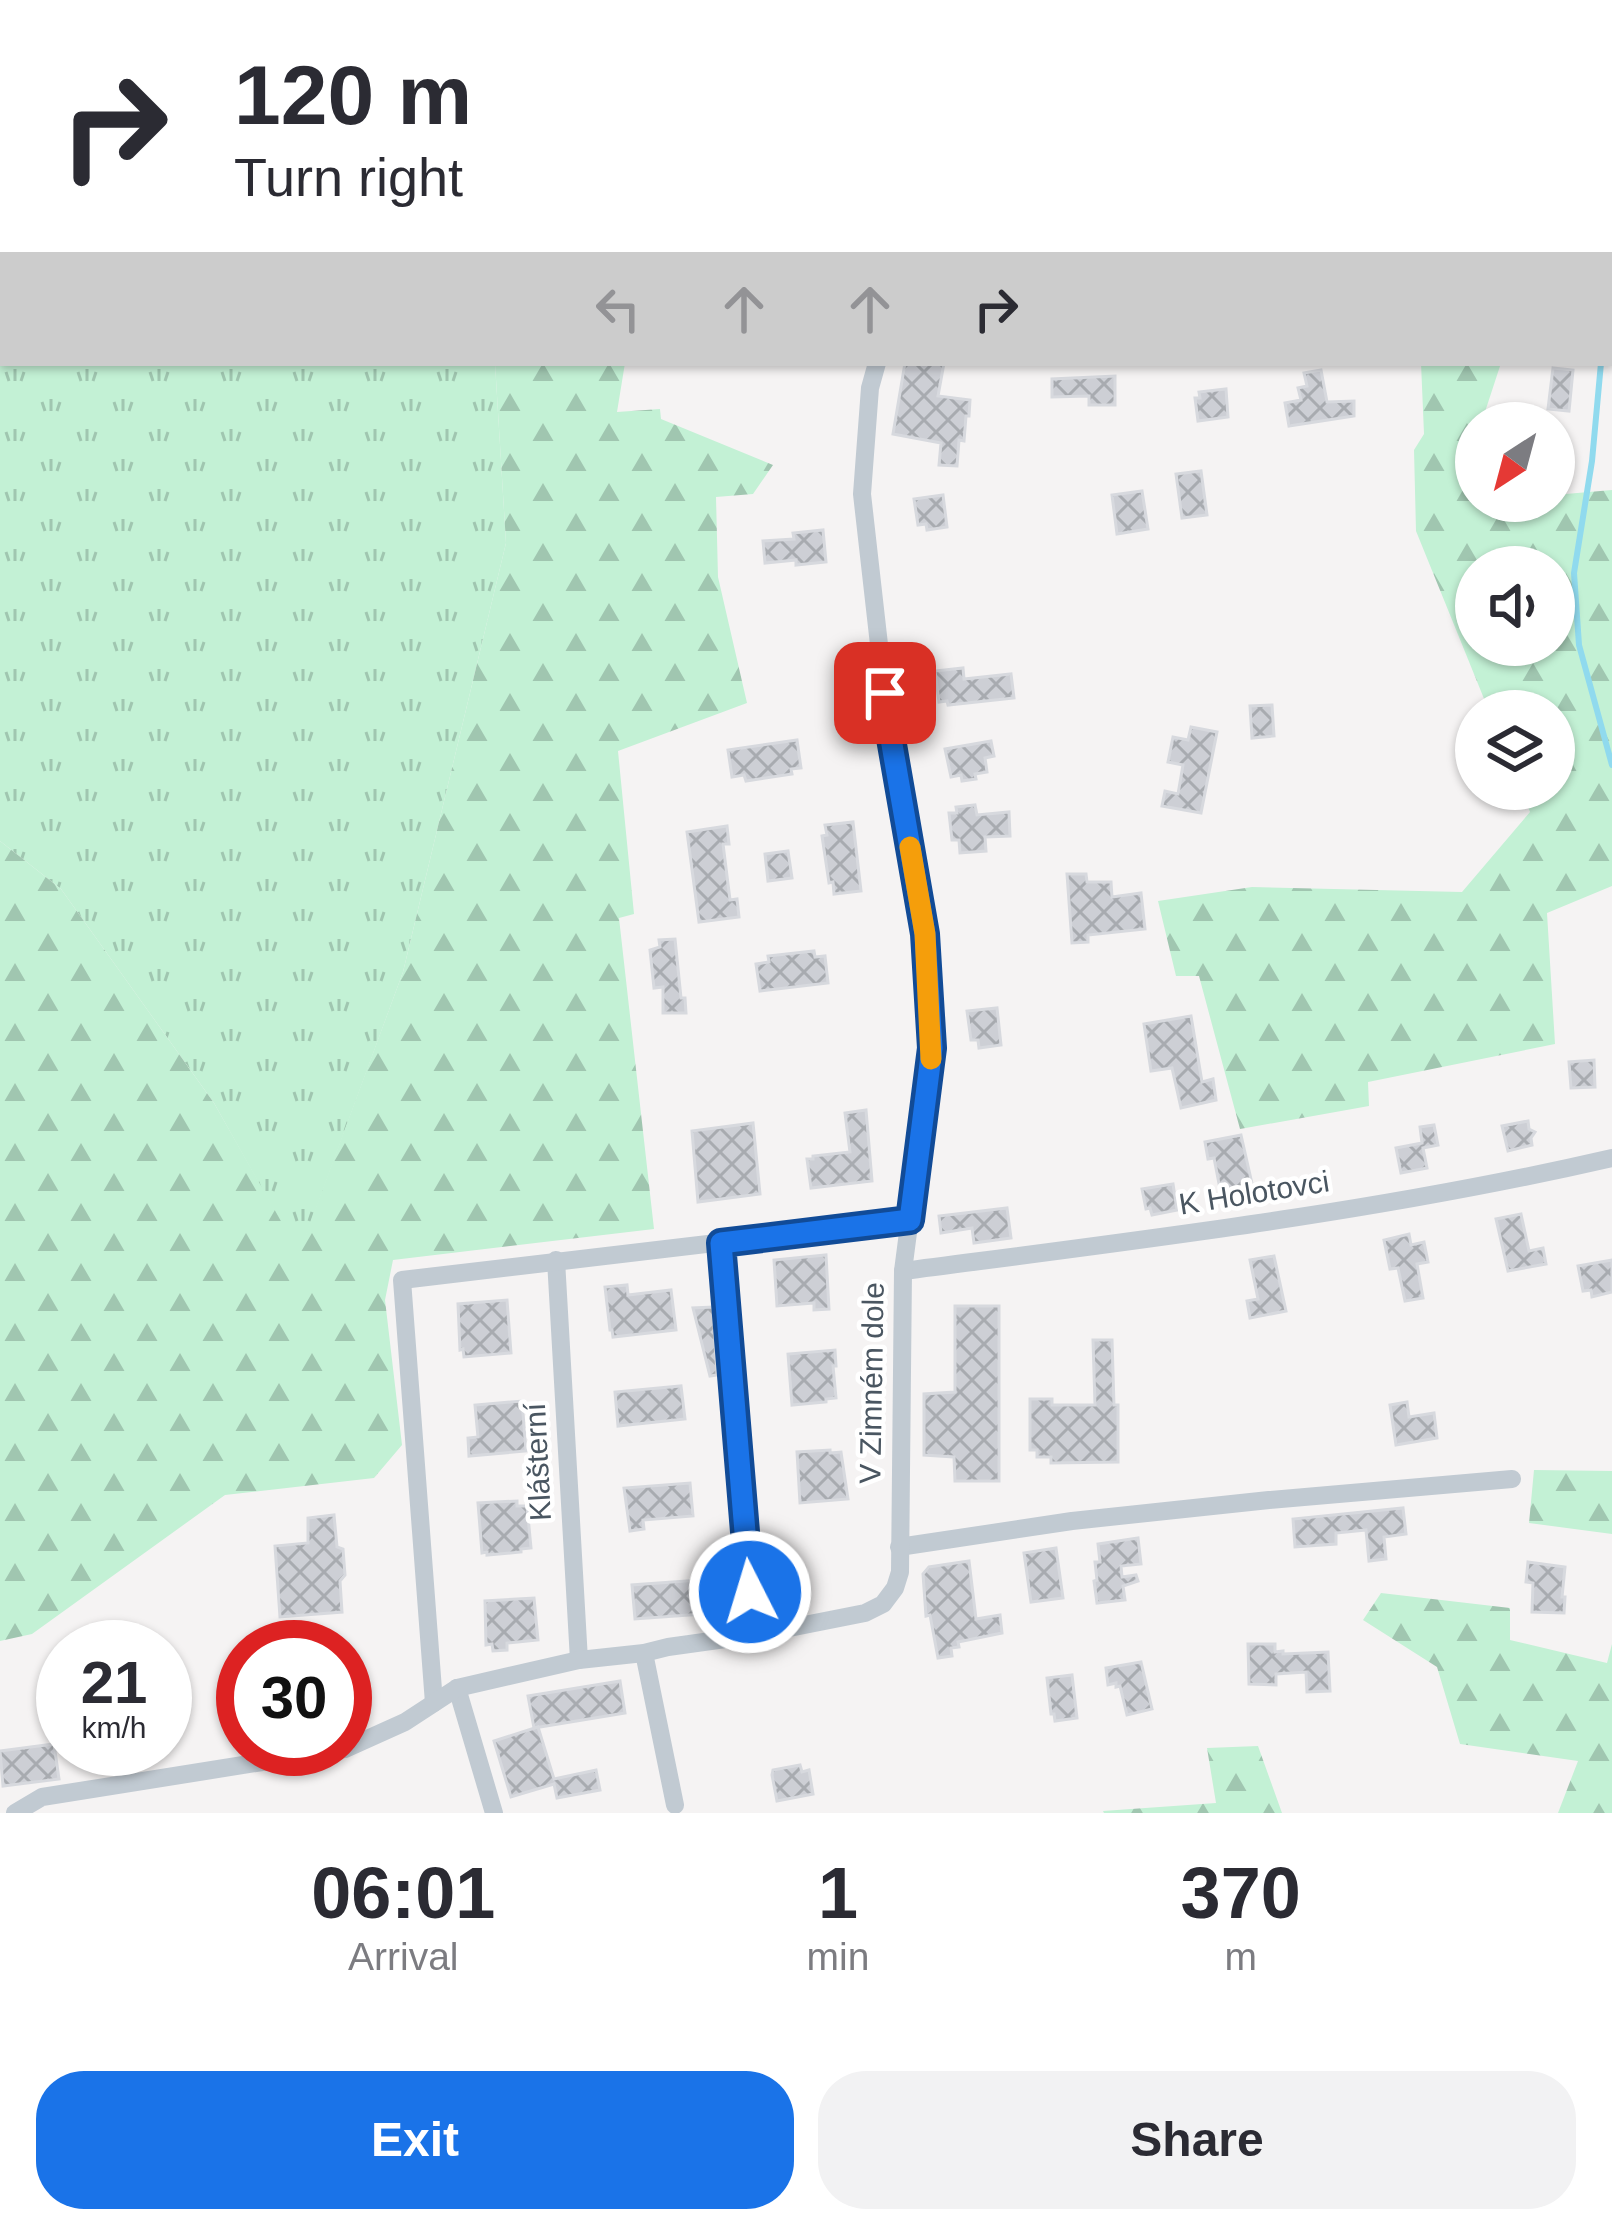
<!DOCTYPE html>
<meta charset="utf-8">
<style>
:root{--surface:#fff;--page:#f2f2f3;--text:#2b2b33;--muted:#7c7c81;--accent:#1a73e8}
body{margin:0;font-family:Arial,sans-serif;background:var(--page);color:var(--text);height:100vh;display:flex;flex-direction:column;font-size:45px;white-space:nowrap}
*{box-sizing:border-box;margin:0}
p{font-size:39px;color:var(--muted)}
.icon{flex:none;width:66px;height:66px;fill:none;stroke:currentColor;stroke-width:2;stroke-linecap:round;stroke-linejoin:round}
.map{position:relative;height:1813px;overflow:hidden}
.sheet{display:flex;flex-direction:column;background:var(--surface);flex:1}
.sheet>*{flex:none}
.banner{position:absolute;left:0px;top:0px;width:1614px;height:366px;box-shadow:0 3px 9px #0004;background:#fff;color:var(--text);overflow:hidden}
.needle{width:78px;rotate:216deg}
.tools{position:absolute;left:1455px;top:402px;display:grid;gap:24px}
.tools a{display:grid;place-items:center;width:120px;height:120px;border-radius:50%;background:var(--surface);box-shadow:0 3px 9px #0004;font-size:60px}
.speed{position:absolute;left:36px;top:1620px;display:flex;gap:24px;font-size:60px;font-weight:700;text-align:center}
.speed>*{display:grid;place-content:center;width:156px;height:156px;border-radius:50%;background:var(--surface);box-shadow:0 3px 9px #0004;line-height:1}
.speed small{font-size:30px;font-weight:400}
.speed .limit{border:18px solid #d22;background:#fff;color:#111}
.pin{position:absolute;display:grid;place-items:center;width:102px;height:102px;color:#fff;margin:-51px;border-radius:24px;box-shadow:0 6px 18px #0006}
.me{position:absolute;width:132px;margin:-66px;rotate:355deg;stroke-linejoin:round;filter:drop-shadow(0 0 9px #0008)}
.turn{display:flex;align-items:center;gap:42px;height:252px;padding:0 36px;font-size:54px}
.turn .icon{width:156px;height:156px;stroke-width:2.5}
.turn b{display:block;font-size:84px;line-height:102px}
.lanes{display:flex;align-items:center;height:114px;padding:0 36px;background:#0003;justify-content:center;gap:60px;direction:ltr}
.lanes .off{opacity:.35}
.eta{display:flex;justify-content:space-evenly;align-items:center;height:204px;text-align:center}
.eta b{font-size:72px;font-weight:700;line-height:84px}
.action{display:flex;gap:24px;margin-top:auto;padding:24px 36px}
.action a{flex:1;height:138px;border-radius:48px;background:var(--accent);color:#fff;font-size:48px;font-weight:700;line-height:138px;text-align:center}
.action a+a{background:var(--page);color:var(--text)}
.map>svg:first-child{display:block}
</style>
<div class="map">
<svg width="1612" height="1813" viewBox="0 0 1612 1813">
<defs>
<pattern id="grass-tufts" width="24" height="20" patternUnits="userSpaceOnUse" patternTransform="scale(3)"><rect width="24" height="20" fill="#c3f1d5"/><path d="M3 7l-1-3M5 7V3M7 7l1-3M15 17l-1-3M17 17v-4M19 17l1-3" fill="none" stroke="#a0c6b0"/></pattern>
<pattern id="forest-firs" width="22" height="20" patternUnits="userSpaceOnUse" patternTransform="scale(3)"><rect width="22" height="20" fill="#c3f1d5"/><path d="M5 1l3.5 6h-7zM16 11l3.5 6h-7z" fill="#a0c6b0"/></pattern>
<pattern id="building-cross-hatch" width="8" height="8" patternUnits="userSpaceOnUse" patternTransform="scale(3)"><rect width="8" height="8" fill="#cdcfd5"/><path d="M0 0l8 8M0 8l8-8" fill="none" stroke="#a8abb0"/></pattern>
</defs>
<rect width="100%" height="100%" fill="#f5f3f3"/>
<path fill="url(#grass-tufts)" d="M0,0h530l1,3h-528v360h492l11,180 -103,429 -104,283 -85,-152 -153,-214 -61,-48z"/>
<g fill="url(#forest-firs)" fill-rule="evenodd">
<path d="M495,363h130l-8,49 43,-3 1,10 112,46 -20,29 -37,3 2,80 29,126 -129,48 16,163 -15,4 35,311 -261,31 -8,40 17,145 -28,33 -149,17 -193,139 -32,7v-800l61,48 153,214 85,150 104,-281 103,-429z"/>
<path d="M1421,363h80l-18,55 3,5h-10v78h78v-6l58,-5v396l-65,27 8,131 -187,38 1,24 -129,23 -41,-153h-23l-18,-75 94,-14 210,5 68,-80 -9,-23h33v-78h-65l-73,-180 -2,-81 10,-16zM1554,567v78h-78v-78z"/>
<path d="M1534,1470l78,1v63l-83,-11z"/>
<path d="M1381,1593l129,15v32l97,23 5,-19v169h-54l20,-52 -118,-17 -23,-77 -74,-47z"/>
<path d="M1258,1746l24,67h-178l-1,-2 113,-8 -9,-55z"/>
</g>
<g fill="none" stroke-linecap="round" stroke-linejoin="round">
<g stroke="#90daee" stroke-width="6">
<path d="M1611,249l1,-12"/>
<path d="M1601,363l-9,98 -18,112 5,72 33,120"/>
</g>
</g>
<g fill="url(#building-cross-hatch)" stroke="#d7d9de" stroke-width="3">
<path d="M905,363h39l-6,33 32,4 -1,16h-3l-2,25 -5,-1 -2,26 -18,-1 2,-22 -48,-9z"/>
<path d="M1553,368l20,2 -4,41 -21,-2z"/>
<path d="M1321,370l6,32 27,-1v15l-65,10 -4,-23 16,-3 -3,-12 9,-2 -3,-13z"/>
<path d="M1115,376v29h-26v-9l-37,1v-18z"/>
<path d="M1226,389l2,28 -30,4 -3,-23h5l-1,-6z"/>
<path d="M1201,471l6,44 -25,3 -6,-44z"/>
<path d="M1142,491l6,38 -31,5 -5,-39z"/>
<path d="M943,495l4,32 -20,3 -1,-6 -8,1 -4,-26z"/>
<path d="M823,530l3,32 -30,3v-5l-31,3 -2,-22 31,-2 -1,-6z"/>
<path d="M963,668l1,11 47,-5 3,24 -66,7 -1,-4 -8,1 -4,-31z"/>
<path d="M1272,705l2,31 -22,2 -2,-32z"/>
<path d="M1191,727l26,5 -16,81 -39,-7 3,-15 13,3 5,-29 -15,-3 5,-25 15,3z"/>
<path d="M797,740l4,28 -10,1 1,5 -46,7 -2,-6 -12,2 -4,-27z"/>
<path d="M991,741l3,15 -9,2 2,14 -12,2 1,5 -14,2 -1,-6 -10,2 -6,-28z"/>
<path d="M975,805l2,10 32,-3 1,24 -25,1 1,14 -26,2 -1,-13h-7l-3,-27h8l-1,-6z"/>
<path d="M853,822l8,69 -27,3 -1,-12 -4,1 -7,-47 5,-1 -2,-10z"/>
<path d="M727,826l2,18h-6l7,56 7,-1 2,18 -40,5 -12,-90z"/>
<path d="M788,851l4,27 -24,3 -3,-27z"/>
<path d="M1067,874h19l1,8h24l1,15 29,-4 4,36 -57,6v7l-16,1z"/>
<path d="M675,939l6,59h4l1,15h-23v-26l-9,1 -4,-38 10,-3 -1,-7z"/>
<path d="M814,951l1,6 10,-1 3,27 -68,8 -4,-27 13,-2 -1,-6z"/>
<path d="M997,1008l4,37 -22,3 -1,-8h-7l-4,-29z"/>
<path d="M1191,1016l11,66 11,-3 3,21 -35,8 -9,-40 -21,3 -7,-47z"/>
<path d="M1594,1060l1,27 -24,1 -2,-26z"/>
<path d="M866,1110l6,71 -61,7 -4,-29h6v-3l37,-4 -5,-39z"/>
<path d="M1528,1121l1,8 6,3 -4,6 1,7 -24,6 -6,-25z"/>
<path d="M753,1123l7,71 -62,8 -6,-71z"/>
<path d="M1434,1125l4,20 -15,3 4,20 -26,5 -5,-25 26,-5 -2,-16z"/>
<path d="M1241,1135l14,62 -28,5v-4l-5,1 -8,-41 -6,1 -3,-17z"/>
<path d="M1173,1184l4,26 -25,5 -2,-7 -4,1 -4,-20z"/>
<path d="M1007,1208l4,30 -37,5 -2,-15 -31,5 -2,-17z"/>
<path d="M1521,1214l8,37 14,-3 3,16 -38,7 -12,-52z"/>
<path d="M1409,1234l2,11 13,-3 4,20 -11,2 6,34 -18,3 -7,-33 -8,1 -6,-29z"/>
<path d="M826,1255l3,54 -15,1v-7l-37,3 -3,-46z"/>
<path d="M1274,1256l12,55 -36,7 -3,-17 11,-2 -8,-39z"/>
<path d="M1612,1260v32l-20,5 -1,-7 -8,1 -5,-25z"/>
<path d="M627,1285l1,10 43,-5 5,40 -63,7 -1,-7h-2l-5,-43z"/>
<path d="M507,1300l4,53 -47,4 -1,-8 -3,1 -2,-46z"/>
<path d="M955,1306h44v175h-44l-1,-24 -30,-2v-61l31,-2z"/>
<path d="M713,1307l4,68 -7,1 -17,-68z"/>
<path d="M1093,1340h19l2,65h4v57l-67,1v-6h-14v-7h-7v-51h22v6h43z"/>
<path d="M835,1350l1,16h-3l3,32 -10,1v3l-34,3 -4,-51z"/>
<path d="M681,1386l4,33 -67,7 -3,-34z"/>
<path d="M522,1401l4,50 -57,5 -1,-18 10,-1 -3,-32z"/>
<path d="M1407,1402l2,15 25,-4 3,25 -41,7 -6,-40z"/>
<path d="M830,1450v3l11,-1 7,47 -48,4 -3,-51z"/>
<path d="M690,1483l3,33 -50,4 1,9 -14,2 -6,-43z"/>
<path d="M517,1501v5h10l4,42 -10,1v3l-34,3v-3l-5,1 -4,-50z"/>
<path d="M1403,1508l3,26 -22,3 2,22 -17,2 -3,-31 -30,3v11l-41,3 -2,-28z"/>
<path d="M334,1515l3,32 6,2 2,26 -5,6 2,31 -62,5 -5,-71 33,-3v-25z"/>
<path d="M1138,1538l3,26 -20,2 1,11 14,-2 2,6 -15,5 2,14 -28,3 -3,-22 3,-1 -2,-18h5l-2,-18z"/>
<path d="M1056,1548l7,50 -32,4 -7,-49z"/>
<path d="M969,1561l7,58 24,-4 2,18 -44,9 1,5 -8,1 1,8 -14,2 -8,-43 -4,1 -3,-42 6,-7z"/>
<path d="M1528,1562l37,5 -3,30h3l-1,16 -32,-1 1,-29 -7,-1z"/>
<path d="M699,1580l3,34 -67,5 -3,-34z"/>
<path d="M534,1598l4,42 -31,3v7l-14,1 -1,-7 -6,1 -1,-44z"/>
<path d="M1248,1644h27v8l8,-1v3l45,-2 2,39 -23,1 -1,-20 -30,2v11l-27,-1z"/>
<path d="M1141,1662l11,47 -25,6 -7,-29 -4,1v-4l-8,2 -2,-17z"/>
<path d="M1072,1675l5,43 -22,3 -1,-7h-3l-4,-36z"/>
<path d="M620,1681l5,32 -91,15 -6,-32z"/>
<path d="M538,1727l16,52 42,-9 4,20 -43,8 -3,-14 -43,13 -17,-56z"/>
<path d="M54,1744l5,35 -56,7 -3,-35z"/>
<path d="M800,1765l2,7 7,-2 4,24 -36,7 -5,-26 1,-5z"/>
</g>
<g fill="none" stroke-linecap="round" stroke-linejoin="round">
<g stroke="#c1cad2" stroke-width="18">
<path d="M972,3v-3"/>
<path d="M721,1243l33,392"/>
<path d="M556,1260l23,400"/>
<path d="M903,1271c237,-31 475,-59 709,-113"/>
<path d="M899,1547l173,-26 197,-21 243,-21"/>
<path d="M644,1653l31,152"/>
<path d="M457,1688l37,125"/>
<path d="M434,1703l-32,-423 508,-60"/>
<path d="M345,1749l60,-27 52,-34 122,-28 65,-7 24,-6 86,-12 111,-22 18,-9 12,-16 5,-16 3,-301 29,-223 -7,-114 -36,-201 -27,-239 8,-106 7,-25"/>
<path d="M15,1813l27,-16 302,-48"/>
</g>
</g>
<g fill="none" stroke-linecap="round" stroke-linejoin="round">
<g stroke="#114b97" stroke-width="30">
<path id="route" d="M750,1592l-29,-349 189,-23 22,-172 -7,-114 -35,-201 -5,-40"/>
</g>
<use href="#route" stroke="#1a73e8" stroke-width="21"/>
<path stroke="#f59e0b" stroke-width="21" d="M910,847l15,87 6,125"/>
</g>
<g text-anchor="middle" stroke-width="9" stroke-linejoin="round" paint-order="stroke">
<g font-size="30" fill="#4a5661" stroke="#fff">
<text transform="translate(1254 1193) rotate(-9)" y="10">K Holotovci</text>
<text transform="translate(872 1383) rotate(-89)" y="10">V Zimném dole</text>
<text transform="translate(538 1462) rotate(-93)" y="10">Klášterní</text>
</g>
</g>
</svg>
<div class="tools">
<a><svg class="needle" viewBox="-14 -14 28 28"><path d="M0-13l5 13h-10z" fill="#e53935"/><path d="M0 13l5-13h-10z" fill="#7c7c81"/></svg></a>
<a><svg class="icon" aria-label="sound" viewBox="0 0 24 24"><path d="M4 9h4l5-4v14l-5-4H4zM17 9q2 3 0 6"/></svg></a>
<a><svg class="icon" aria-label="layers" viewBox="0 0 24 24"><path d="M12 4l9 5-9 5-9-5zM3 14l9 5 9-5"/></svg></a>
</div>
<div class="speed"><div>21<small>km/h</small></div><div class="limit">30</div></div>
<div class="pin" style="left:885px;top:693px;background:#d93025"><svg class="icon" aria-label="arrive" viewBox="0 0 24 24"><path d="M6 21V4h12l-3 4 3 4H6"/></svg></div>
<svg class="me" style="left:750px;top:1592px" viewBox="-20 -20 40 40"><circle r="17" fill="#1a73e8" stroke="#fff" stroke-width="3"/><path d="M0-11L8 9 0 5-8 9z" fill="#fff"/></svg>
<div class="banner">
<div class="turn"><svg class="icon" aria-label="right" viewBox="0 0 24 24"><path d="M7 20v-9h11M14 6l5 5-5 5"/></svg><div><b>120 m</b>Turn right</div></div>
<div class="lanes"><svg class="icon off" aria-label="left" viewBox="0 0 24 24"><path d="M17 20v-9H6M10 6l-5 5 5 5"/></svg><svg class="icon off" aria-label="ahead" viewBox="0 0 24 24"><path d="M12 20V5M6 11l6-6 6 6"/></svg><svg class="icon off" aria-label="ahead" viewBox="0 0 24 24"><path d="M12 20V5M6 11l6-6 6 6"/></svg><svg class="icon" aria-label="right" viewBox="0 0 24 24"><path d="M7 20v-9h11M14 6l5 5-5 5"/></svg></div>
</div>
</div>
<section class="sheet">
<div class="eta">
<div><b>06:01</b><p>Arrival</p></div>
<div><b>1</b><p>min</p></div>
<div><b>370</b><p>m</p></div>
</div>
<div class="action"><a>Exit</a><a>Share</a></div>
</section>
